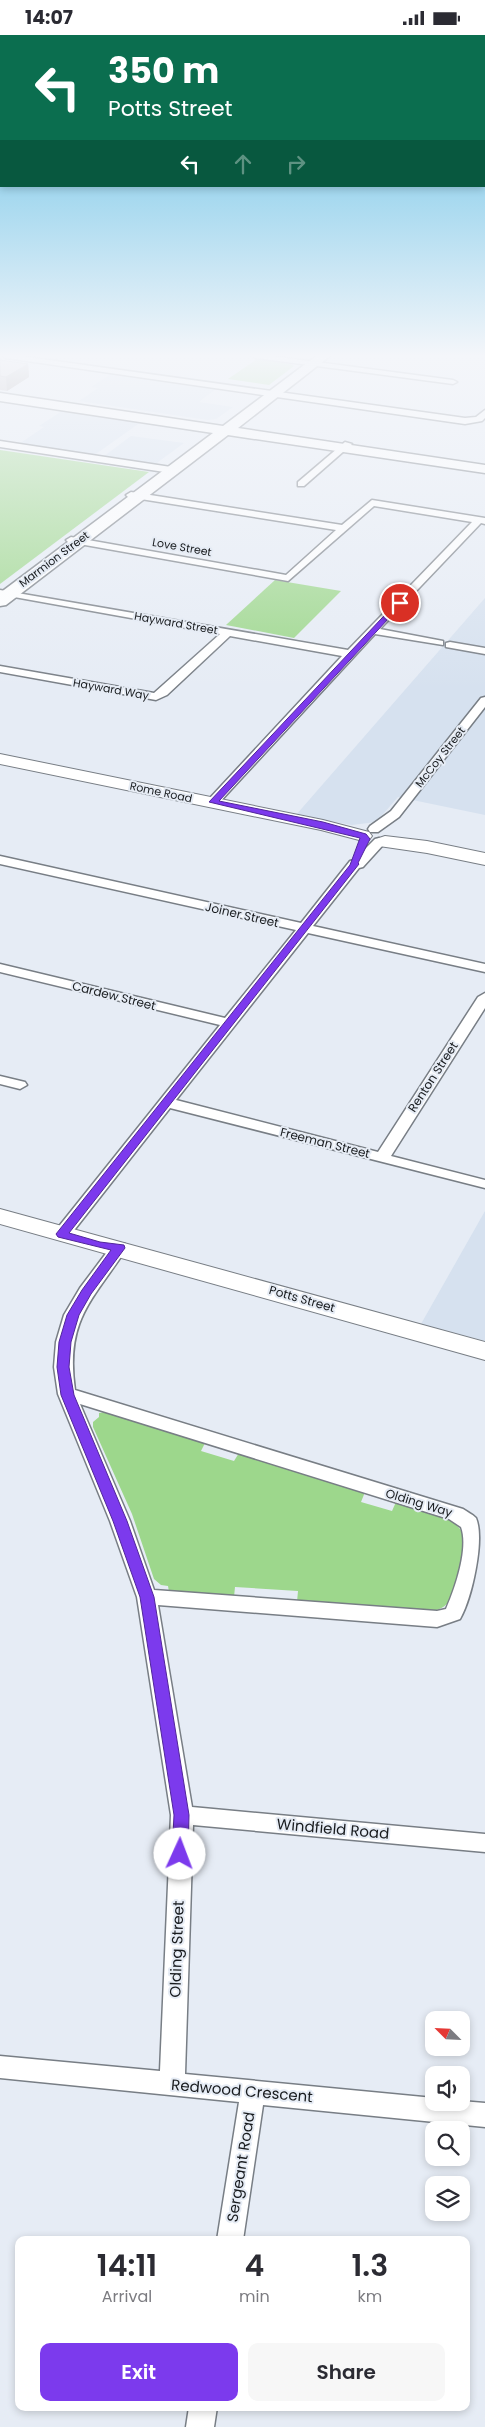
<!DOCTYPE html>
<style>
:root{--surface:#fff;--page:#f7f7f7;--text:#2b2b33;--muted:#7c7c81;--accent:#7c3aed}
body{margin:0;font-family:Poppins,sans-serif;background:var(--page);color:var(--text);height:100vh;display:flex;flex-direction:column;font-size:19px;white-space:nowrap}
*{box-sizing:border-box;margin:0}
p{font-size:16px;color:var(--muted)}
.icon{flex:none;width:28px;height:28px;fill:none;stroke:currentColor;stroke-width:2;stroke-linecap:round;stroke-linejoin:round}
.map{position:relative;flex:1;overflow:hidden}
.drawer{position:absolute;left:15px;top:2201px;width:455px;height:175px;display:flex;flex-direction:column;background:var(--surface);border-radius:10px;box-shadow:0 2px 8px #0003}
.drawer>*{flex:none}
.banner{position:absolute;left:0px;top:0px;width:485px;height:152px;box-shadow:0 2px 8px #0003;background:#0b6e4f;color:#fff;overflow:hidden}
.needle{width:32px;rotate:294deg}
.controls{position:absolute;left:425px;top:1976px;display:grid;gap:10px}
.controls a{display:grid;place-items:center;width:45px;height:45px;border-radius:10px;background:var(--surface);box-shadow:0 2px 8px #0003;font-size:25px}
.pin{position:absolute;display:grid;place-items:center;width:42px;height:42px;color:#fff;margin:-21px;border:2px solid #fff;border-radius:50%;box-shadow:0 1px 5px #0007}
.me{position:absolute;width:55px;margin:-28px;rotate:2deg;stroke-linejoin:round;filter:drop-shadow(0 0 4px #0008)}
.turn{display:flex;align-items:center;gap:18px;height:105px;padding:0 25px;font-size:22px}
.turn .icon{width:65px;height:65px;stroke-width:2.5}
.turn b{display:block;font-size:35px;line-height:42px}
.lanes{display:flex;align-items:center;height:48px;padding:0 25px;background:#0003;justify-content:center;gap:25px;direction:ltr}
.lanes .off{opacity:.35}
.eta{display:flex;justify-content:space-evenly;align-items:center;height:85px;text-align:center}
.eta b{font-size:30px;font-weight:600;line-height:35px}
.button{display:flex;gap:10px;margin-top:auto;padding:10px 25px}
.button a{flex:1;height:58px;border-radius:10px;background:var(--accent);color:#fff;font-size:20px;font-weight:600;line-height:58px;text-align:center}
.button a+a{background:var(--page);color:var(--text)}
.status{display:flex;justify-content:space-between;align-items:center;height:35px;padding:0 25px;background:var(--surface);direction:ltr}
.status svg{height:14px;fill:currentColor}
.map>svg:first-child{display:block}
</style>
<div class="status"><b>14:07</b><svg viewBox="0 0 49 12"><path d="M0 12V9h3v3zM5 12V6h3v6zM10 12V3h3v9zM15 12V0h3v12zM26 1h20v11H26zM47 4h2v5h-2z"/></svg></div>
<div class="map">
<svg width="485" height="2392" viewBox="0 0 485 2392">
<rect width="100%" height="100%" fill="#e6ecf5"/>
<g fill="#d6e1ef">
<path d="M111,339l106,14 -18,14 34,5 -17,12 -8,1 -129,-19 19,-13 -7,-1z"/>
<path d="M62,376l79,11 -48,34 -74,-12 25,-17 -5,-1z"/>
<path d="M131,401l53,7 -30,22 -51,-8z"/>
<path d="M485,563v217l-87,-18 -22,25 -24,3 -56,-10z"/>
<path d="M485,1176v130l-64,-17z"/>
</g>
<g fill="#9dd78c">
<path d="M257,324l33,5 4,2 -25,19 -41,-6z"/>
<path d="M0,415l149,22 -149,112z"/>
<path d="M275,545l66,11 -47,47 -68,-13z"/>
<path d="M105,1377l100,31 -4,8 33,10 5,-8 126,39 -4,10 31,9 4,-9c20,6 51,10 64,27 9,13 -1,57 -10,71 -6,10 -17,11 -27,12l-126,-10 1,-11 -63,-4 -1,10 -65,-5 -1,-6 -7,-1 -7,-6 -22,-65 -39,-87v-5l6,-5v-4z"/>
</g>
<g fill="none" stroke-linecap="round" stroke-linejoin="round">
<g stroke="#787e85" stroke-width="3">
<g id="street">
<path d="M2,321h18l445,62 11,-1 9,-7v8l-3,3 -17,3 -459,-66z"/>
<path d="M252,321h19l182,24 4,2 -4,2 -197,-26z"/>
<path d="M0,406l171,26 5,3 -5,3 -171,-26z"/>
<path d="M345,407l7,2 -48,42h-6v-4z"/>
<path d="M131,457l211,33 30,-25 113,18v6l-4,-1 -101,106 63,12v4l-68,-11 -158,171h-8l-2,-3 2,-3 133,-143 -112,-20 -63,59 -11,5 -156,-28v-6l154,27 66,-59 -217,-39 -3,-1v-4l348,60 124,-128 -98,-16 -86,75 -220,-39 -2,-2 5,-3 215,38 50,-45 -208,-33 -2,-2z"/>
<path d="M450,607l35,6v6l-39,-7v-4z"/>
<path d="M485,662v10l-86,110 -21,15h-8l-2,-3 2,-3 21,-15 90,-113z"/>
<path d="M379,803l6,4 -2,3 -20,22 -4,1 -46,58 172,38v8l-177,-39 -132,167 202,52 100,-155 7,-4v15l-94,148 94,24v8l-315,-80 -102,130h-12l-2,-4 2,-4 164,-205 -220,-53v-8l225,54 71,-88 -296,-66v-8l301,67 49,-62 4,-1 21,-21z"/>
<path d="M0,1041l25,6 2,3 -7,4 -20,-5z"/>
<path d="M119,1208l6,1 2,4c-35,53 -62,72 -52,142l388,119c4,3 9,5 13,9 9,21 -4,80 -16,101l-23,8 -279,-22 34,202 293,27v18l-292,-27 -8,249 249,24v5l27,-2 24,2v24l-222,-22 -20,135h-26l22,-138 -239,-24v-22l160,15 11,-256 -34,-218 -27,-76 -52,-127 -4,-27 2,-25 8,-27 16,-27 33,-44zM80,1369l369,115 12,8c8,21 -6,62 -15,82l-9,2 -283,-21 -24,-69z"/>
<path d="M189,2372h28l-3,20h-28z"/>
</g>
</g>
<g stroke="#787e85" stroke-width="2">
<g id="secondary">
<path d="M0,719l323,66 46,12 3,4 -3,4 -6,1 -42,-11 -321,-66z"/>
<path d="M385,801l42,5 58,12v12l-58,-12 -48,-7 -3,-4 3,-4z"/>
<path d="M0,1174l485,133v18l-485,-136z"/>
</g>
</g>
<g stroke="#787e85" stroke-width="3">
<path id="primary" d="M316,321h14l-92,72 247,37v8l-257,-38 -222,170 -6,1v-13l213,-160 -213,-32v-8l223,33z"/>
</g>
<use href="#street" fill="#fff" fill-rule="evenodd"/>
<use href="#secondary" fill="#fff" fill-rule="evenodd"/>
<use href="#primary" fill="#fff" fill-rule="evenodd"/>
</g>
<path fill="#b4aaa9" d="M0,325l28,4 1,13 -22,14 -7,-1z"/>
<path fill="#928b89" d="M28,329l1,13 -22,14 -1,-14z"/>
<path fill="#d1c6c4" stroke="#928b89" d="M0,325l28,4 -22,13 -6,-1z"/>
<linearGradient id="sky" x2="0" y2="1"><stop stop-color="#57bbe4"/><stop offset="0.49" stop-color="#f4f6fa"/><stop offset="1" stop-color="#f4f6fa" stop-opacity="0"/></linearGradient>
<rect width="485" height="655" fill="url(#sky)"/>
<path fill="#7c3aed" stroke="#51269a" d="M397,567l6,1 -184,198 104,21 43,12 4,5 -12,24 1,1 -290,369 31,9 24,3 1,3 -34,46 -12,21 -8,27 -2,25 5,28 53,126 27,76 35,218 -1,39 -2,4 -6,2 -5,-2 -3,-4 2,-39 -34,-218 -27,-76 -52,-126 -4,-28 2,-25 8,-27 15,-25 29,-40 -53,-13 -2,-3 294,-369 10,-27 -151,-36z"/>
<g text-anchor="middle" stroke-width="4" stroke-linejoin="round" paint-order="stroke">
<g font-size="11" fill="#181b1e" stroke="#e6ecf5">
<text transform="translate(182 512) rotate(10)" y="4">Love Street</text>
<text transform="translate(54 524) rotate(-37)" y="4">Marmion Street</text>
<text transform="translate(176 588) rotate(10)" y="4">Hayward Street</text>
<text transform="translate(111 654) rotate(10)" y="4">Hayward Way</text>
<text transform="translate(440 722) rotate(-52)" y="4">McCoy Street</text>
<text transform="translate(161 757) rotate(12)" y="4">Rome Road</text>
</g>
<g font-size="12" fill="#181b1e" stroke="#e6ecf5">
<text transform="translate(242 880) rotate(13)" y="4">Joiner Street</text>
<text transform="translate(114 961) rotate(14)" y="4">Cardew Street</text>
<text transform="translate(433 1042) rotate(-57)" y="4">Renton Street</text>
<text transform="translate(325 1108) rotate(14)" y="4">Freeman Street</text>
<text transform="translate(302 1264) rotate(16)" y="4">Potts Street</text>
<text transform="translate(419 1468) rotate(17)" y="4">Olding Way</text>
</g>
<g font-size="15" fill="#181b1e" stroke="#e6ecf5">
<text transform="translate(333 1794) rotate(5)" y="5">Windfield Road</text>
<text transform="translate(177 1914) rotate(-88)" y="5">Olding Street</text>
<text transform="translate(242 2056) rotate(5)" y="5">Redwood Crescent</text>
<text transform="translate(241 2132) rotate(-81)" y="5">Sergeant Road</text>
</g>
</g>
</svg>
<div class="controls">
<a><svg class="needle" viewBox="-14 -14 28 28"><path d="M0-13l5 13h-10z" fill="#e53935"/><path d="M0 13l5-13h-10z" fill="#7c7c81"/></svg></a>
<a><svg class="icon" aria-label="sound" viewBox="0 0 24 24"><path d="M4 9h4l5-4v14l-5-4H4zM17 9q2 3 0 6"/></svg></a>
<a><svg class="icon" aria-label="search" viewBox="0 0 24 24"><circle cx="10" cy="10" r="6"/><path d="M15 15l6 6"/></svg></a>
<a><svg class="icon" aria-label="layers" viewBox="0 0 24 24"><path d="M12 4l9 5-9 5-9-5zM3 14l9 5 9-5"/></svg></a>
</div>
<div class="pin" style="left:400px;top:568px;background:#d93025"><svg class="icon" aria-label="arrive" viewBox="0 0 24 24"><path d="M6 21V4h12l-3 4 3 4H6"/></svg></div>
<svg class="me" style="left:180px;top:1819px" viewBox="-20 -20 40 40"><circle r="19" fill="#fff"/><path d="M0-13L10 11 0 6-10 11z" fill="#7c3aed"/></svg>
<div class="banner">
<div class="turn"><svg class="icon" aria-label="left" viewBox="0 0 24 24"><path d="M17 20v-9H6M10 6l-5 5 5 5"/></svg><div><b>350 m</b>Potts Street</div></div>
<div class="lanes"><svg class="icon" aria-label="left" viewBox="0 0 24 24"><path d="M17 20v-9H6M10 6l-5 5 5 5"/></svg><svg class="icon off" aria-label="ahead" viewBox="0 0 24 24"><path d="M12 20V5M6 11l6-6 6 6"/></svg><svg class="icon off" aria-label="right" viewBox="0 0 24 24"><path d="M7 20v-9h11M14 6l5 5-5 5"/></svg></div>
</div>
<section class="drawer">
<div class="eta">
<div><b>14:11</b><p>Arrival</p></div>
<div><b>4</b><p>min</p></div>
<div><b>1.3</b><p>km</p></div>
</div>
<div class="button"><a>Exit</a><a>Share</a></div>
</section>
</div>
